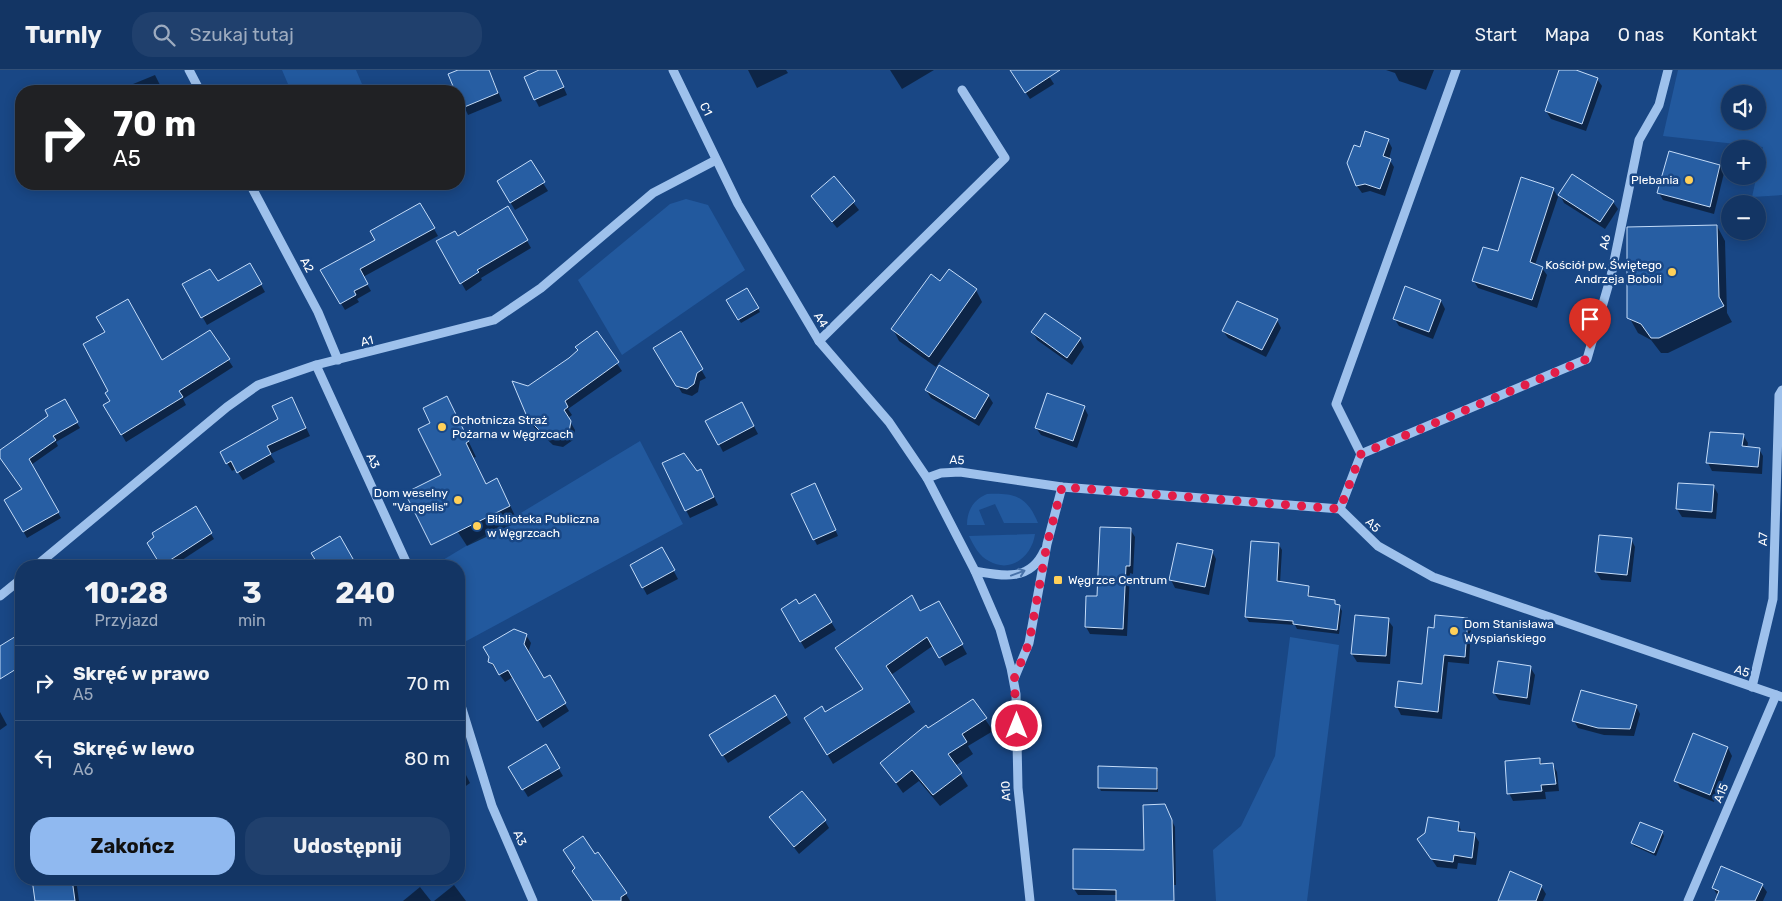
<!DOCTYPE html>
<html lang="pl">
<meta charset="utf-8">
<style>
:root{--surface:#133564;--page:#20406d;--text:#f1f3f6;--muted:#9dabbf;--line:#325078;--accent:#90b9f0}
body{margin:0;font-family:Rubik,sans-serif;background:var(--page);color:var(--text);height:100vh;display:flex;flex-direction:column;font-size:19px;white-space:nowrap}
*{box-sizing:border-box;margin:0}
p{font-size:16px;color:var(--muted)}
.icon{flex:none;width:28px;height:28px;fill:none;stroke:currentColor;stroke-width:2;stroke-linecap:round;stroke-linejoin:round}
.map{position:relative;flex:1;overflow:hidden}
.sheet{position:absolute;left:15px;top:490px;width:450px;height:325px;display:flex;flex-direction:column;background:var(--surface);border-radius:20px;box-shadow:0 2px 12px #0003,0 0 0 1px var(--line)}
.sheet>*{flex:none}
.top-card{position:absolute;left:15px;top:15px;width:450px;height:105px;border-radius:20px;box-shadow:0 2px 12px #0003,0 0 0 1px var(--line);background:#202124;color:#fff;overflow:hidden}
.fabs{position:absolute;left:1721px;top:15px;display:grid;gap:10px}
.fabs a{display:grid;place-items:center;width:45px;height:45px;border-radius:50%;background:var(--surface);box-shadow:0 2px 12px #0003,0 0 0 1px var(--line);font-size:25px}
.pin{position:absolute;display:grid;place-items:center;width:42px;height:42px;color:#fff;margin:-51px -21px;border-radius:50% 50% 50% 0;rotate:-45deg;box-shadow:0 0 5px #0007}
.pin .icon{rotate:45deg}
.me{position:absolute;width:55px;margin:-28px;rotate:0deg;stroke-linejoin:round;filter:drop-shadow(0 0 4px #0008)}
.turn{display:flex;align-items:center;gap:18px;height:105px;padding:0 15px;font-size:22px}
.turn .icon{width:65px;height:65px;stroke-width:2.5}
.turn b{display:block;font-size:35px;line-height:42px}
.eta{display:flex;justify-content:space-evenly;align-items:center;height:85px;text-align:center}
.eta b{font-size:30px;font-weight:700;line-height:35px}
.primary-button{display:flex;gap:10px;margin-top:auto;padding:10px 15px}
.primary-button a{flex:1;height:58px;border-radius:20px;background:var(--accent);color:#111;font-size:20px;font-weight:700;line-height:58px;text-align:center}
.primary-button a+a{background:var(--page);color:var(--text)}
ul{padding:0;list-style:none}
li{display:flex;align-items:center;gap:15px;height:75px;padding:0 15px;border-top:1px solid var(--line)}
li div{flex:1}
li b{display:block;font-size:19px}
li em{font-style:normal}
header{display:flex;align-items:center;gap:30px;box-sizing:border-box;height:70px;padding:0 25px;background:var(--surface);border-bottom:1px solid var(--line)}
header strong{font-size:24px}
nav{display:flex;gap:28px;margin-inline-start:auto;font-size:18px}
.search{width:350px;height:45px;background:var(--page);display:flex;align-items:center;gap:12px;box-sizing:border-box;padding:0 18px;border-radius:20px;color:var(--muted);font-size:19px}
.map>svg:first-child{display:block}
</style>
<header>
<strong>Turnly</strong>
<div class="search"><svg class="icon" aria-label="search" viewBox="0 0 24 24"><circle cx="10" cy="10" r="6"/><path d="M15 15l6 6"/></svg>Szukaj tutaj</div>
<nav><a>Start</a><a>Mapa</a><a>O nas</a><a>Kontakt</a></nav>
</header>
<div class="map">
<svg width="1782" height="831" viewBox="0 0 1782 831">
<rect width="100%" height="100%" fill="#194785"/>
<g fill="#22599e" fill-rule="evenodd">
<path d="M282,0h74l6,14 -19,7h-52z"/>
<path d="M1678,0h104v125l-30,2 11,-50 -100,-11zM1730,24h28v27h-28z"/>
<path d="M686,129l22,6 37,65 -123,85 -44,-75 92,-76z"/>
<path d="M640,371l43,83 -224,121v-79h-26z"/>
<path d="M987,424c28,-1 40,2 51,29h-34l-9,-19 -16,6 6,15h-18c0,-14 6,-25 20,-31z"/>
<path d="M1035,464c-3,22 -24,40 -46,27 -10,-5 -15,-15 -20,-25z"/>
<path d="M1290,567l49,8 -32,256h-91l-3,-51 28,-24 34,-70z"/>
</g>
<g fill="#0007">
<path d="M462,0h27l13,31 -34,14 -18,-40z"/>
<path d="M542,0h14l11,25 -28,12 -4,-8z"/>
<path d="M748,0h38l2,3 -31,15z"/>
<path d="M890,0h44l-32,19z"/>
<path d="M1011,0h34l9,14 -24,15z"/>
<path d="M1386,0h48l-8,20 -27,-9 -4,-8z"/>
<path d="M1561,0h11l25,9 5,7 -16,45 -35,-12 -5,-8z"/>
<path d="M155,5l8,16h-47z"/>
<path d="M1388,70l4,8 -3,11 5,8 -9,29 -15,-5 -8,2 -5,-7 3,-37z"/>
<path d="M530,92l18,29 -33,19 -17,-28z"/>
<path d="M1720,96l4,7 -10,41 -51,-14 -4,-7z"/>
<path d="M834,108l25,32 -22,18 -25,-31z"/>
<path d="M1553,119l5,8 -23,68 7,3 5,7 -10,33 -59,-20 -5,-8z"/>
<path d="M1560,125l53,7 5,7 -13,20 -41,-26z"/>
<path d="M420,134l18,32 -75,41 8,14 -14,8 2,3 -14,8 -24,-39 55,-31z"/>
<path d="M508,137l23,41 -50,30 1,2 -16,11 -28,-49 20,-4z"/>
<path d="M1717,156l8,15 2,72 5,9 -64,31h-7l-10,-13 -13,-7 -9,-16z"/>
<path d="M250,195l15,27 -58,33 -23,-41 34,-1z"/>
<path d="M941,213l35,7 6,12 -46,65 -37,-26 -6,-12z"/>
<path d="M747,219l13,23 -19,11 -14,-22z"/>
<path d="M1441,231l4,8 -12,30 -34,-13 -5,-8z"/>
<path d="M1277,250l4,8 -15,29 -38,-19 -5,-7z"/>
<path d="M210,262l23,35 -50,32 3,6 -60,37 -21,-36 6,-4 -4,-69 55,29z"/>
<path d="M1033,262l47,7 4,8 -12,18 -35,-25z"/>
<path d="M596,263l26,38 -54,38 4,6 -4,3 7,12 -2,10 -10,7 -10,-2 -19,-18 -5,-9v-31l41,-28z"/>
<path d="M680,263l26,45 -6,3 -2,11 -6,4 -10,-3 -27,-45z"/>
<path d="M926,320l62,5 5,8 -14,23 -48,-28z"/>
<path d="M64,331l16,27 -24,14 2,4 -27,19 30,53 -34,20 -21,-38 17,-10 -23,-33v-6l50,-35z"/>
<path d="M296,336l14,30 -40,18 5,8 -32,18 -7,-11 -4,2 -5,-8z"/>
<path d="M1084,337l4,8 -11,33 -36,-13 -5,-7z"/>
<path d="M746,341l12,23 -35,18 -4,-8z"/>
<path d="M455,343l21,44 -3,1 13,27 19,10 13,27 -51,24 -13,-20 -22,-102z"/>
<path d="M1743,365l5,8 -1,5 12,1 4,7 -1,18 -50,-3 -4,-8z"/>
<path d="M697,403l8,5 13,27 -28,13 -4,-8z"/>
<path d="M1714,417l4,7 -2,25 -34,-2 -5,-8z"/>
<path d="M818,421l20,45 -21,9 -24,-50z"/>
<path d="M195,438l19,31 -41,27h-11l-14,-23z"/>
<path d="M1130,459l5,8 -2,37 -3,-1 -3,63 -37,-2 -4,-7z"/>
<path d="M1631,469l4,8 -4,35 -30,-2 -5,-8z"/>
<path d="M1279,475l3,5 -2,33 28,4 2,11 18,2 11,6 3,5 -3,23 -42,-5 -2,-4 -46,-3 -3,-5z"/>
<path d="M662,479l16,30 -31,16 -16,-30z"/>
<path d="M1212,481l4,8 -7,36 -34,-7 -4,-8z"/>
<path d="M815,526l21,34 -31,19 -23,-40 16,-3z"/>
<path d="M938,532l29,52 -22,12 -11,-21 -43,30 24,37 -82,52 -22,-37 14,-13 39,-25 56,-77z"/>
<path d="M1356,546l32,4 5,7 -3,37 -33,-2 -5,-8z"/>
<path d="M1467,549l4,8 -2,37 -21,-2 -6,57 -41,-4 -4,-8 26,-22 12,-56z"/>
<path d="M21,564v37l-3,2 -16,-27z"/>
<path d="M526,565l5,8 -3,10 16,27 5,-3 20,34 -26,17 -30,-51 -8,5 -15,-20z"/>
<path d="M1530,597l5,8 -5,30 -31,-5 -5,-7z"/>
<path d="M774,627l17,26 -63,40 -17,-27z"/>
<path d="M973,631l20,30 -25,15 5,8 -18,12 13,20 -28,20 -21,-25 -16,12 -21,-30z"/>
<path d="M1636,636l4,8 -6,22 -30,-1 -26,-7 -4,-7z"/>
<path d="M0,642l7,13 -7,5z"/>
<path d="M1693,665l35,13 4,8 -18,46 -34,-14 -4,-8z"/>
<path d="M545,676l18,30 -35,21 -18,-30z"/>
<path d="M1539,689l4,6h10l4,7 2,19 -14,1 1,7 -33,2 -4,-8z"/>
<path d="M459,691l11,22 -11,8z"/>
<path d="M1156,699l2,3v20l-57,-1 -2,-4z"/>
<path d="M1167,741l8,16 1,58 -53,1 -1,9h-44l-4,-6 1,-39 71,1z"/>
<path d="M771,748l54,3 4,7 -30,26z"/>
<path d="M1458,753l4,10 12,1 5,8 -3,23 -18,-2 -1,6 -20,-2 -14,-20z"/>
<path d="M1662,762l2,4 -8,20 -22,-10 -2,-3z"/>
<path d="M598,784l28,40 4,7h-36l-18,-32z"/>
<path d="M33,809h43l3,22h-43z"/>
<path d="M454,815l12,16h-32z"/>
<path d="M1762,815l5,7 -4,9h-47l2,-5 -5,-8z"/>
<path d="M1541,816l5,8 -3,7h-44z"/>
<path d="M420,817l11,14h-28z"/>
</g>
<g fill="#275ea3" stroke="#c4dcf9">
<path d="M458,0h31l9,23 -36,15 -3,-17h-4l-7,-17z"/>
<path d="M539,0h17l8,17 -30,13 -10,-23z"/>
<path d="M1010,0h50l-35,23z"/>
<path d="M1559,0h17l22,8 -16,46 -37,-13z"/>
<path d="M1365,61l24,8 -6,17 8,3 -11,30 -15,-5 -9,2 -9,-23 7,-18 6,2z"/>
<path d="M1669,81l51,14 -10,42 -53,-14z"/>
<path d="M531,90l14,22 -35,21 -13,-22z"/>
<path d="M1572,104l42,27 -14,21 -42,-27z"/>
<path d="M834,106l21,25 -23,21 -21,-26z"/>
<path d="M1521,107l33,11 -24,74 13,5 -11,33 -60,-19 11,-34 15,4z"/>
<path d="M420,133l15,25 -75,41 8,15 -14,7 2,4 -16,9 -20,-34 55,-30 -5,-9z"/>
<path d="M508,136l20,34 -51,30 2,2 -19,12 -24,-43 19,-10 3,5z"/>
<path d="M1717,155l2,72 5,9 -65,32h-8l-10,-14 -14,-6v-91z"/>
<path d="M250,193l12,21 -61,34 -19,-34 28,-15 8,12z"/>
<path d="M949,199l28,20 -48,68 -38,-28 40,-55 9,7z"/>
<path d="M1405,216l36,14 -12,32 -36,-13z"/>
<path d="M747,218l12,20 -21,12 -12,-20z"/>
<path d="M128,229l34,61 48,-30 20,29 -51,32 4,6 -62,38 -18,-30 7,-4 -5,-8 3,-2 -25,-47 22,-12 -9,-15z"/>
<path d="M1237,231l41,18 -16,31 -40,-19z"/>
<path d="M1045,243l36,25 -14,20 -36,-26z"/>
<path d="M597,261l22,31 -54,39 3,6 -4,3 7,11 -2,11 -11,7 -11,-1 -19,-19 -16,-38 16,5 41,-28 9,-8 -3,-3z"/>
<path d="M681,261l22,38 -6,4 -3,11 -7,5 -11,-3 -23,-38z"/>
<path d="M939,295l50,30 -14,24 -50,-29z"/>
<path d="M1047,323l38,13 -12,35 -38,-13z"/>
<path d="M447,326l22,45 -3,2 20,41 11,-6 13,28 -79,39 -26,-52 36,-18 -23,-46 12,-6 -7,-15z"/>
<path d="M292,327l14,31 -39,18 4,8 -34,19 -6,-12 -5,3 -6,-12 58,-33 -6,-13z"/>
<path d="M65,329l13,23 -25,14 3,4 -27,19 30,53 -36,20 -19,-32 18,-11 -22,-31v-8l48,-34 -3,-6z"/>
<path d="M742,332l12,24 -36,19 -13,-24z"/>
<path d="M1710,362l34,2 -2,12 18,2 -2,19 -52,-4z"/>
<path d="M684,383l13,18 4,-2 13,28 -29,14 -23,-48z"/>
<path d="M815,413l21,47 -23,10 -22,-46z"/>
<path d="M1678,413l36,2 -2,27 -36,-3z"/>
<path d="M196,436l16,27 -51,33 -14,-23 7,-6 -2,-4z"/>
<path d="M1100,457l31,1 -1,38h-4l-3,63 -38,-2 1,-31h11z"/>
<path d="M1599,465l33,3 -5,37 -32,-3z"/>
<path d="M340,466l17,30h-38l-8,-13z"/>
<path d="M1251,471l28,2 -2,38 32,5 -1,10 27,4v4l5,1 -3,25 -44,-6v-3l-48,-4z"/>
<path d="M1177,473l36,7 -8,37 -36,-7z"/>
<path d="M662,477l13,23 -33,18 -12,-23z"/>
<path d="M815,524l17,28 -32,20 -19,-33 15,-10 3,5z"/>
<path d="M912,525l8,16 19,-10 24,43 -24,14 -12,-21 -41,29 24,36 -83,53 -23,-37 18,-12 3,6 38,-23 -28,-41z"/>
<path d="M1355,545l34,3 -3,38 -35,-2z"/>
<path d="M1435,545l33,3 -3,39 -21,-2 -6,57 -43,-5 3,-26 24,3 6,-57 6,1z"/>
<path d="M514,559l13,5 -3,10 20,34 6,-3 16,28 -29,18 -29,-51 -9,5 -6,-11 -5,-2 1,-5 -6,-10z"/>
<path d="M21,563v33l-21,13v-33z"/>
<path d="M1498,591l33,5 -4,32 -34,-5z"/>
<path d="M1581,620l56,15 -7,24 -32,-1 -26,-7z"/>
<path d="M775,625l12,20 -65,41 -13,-21z"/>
<path d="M973,629l14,19 -25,16 5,8 -19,12 14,19 -29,22 -21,-25 -16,13 -16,-20 46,-38 2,3z"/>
<path d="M1693,663l35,14 -18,48 -36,-14z"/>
<path d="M546,674l14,24 -38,22 -14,-23z"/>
<path d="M1540,688v6l13,-1 3,21 -15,1 1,6 -35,3 -2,-33z"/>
<path d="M1098,696l59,2v21l-59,-1z"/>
<path d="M802,721l24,29 -32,27 -25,-30z"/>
<path d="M1165,734l7,16 2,81h-58v-11l-43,-1v-40l71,1 -1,-45z"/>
<path d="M1428,747l31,5 -1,9 17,2 -3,25 -18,-3 -1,7 -22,-3 -14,-20 8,-6z"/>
<path d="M1640,752l23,9 -9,22 -23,-10z"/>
<path d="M583,766l12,18 3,-2 29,41 -6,4v4h-28l-21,-30 3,-3 -12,-18z"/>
<path d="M1721,796l42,18 -8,17h-40l4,-10 -7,-3z"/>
<path d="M1510,801l32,14 -6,16h-38z"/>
<path d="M32,809h40l3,22h-40z"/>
</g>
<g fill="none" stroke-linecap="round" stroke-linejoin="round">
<g stroke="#9ec1ec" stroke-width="9">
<path d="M189,0l11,21"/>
<path d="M673,0l65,134 81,137 70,81 38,56 48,93 25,58 11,39 5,26 2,94 12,113"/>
<path d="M250,114l68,128 20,48"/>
<path d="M819,271l186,-183 -43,-68"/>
<path d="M316,295l92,201"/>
<path d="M1361,384l226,-95 24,-83 28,-136 20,-35 9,-35"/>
<path d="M927,408l14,-5 19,-1 102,15 278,22 38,37 55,31 349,120"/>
<path d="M1340,439l21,-55 -25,-50 120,-334"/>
<path d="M36,496l191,-159 31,-22 58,-20 178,-45 47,-32 112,-95 63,-33"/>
<path d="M975,501c27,5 55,11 69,-20"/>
<path d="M0,526l21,-17"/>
<path d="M1014,609l15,-36 18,-99 15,-57"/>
<path d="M1752,617l21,-88 6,-204 3,-5"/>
<path d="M459,629l33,107 41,95"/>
<path d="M1688,831l88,-206"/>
</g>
</g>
<defs><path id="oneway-shaft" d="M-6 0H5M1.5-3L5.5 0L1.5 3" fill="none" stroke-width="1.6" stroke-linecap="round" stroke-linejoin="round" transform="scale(1.25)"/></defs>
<use stroke="#4872a9" href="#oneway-shaft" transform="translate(1018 503) rotate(-20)"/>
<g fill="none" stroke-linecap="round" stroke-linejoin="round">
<path stroke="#e11d48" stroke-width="9" stroke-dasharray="0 16.2" d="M1017,656l-3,-47 15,-36 18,-99 15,-57 278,22 21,-55 226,-95 3,-10"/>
</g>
<g fill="#ffd059" stroke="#194785" stroke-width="2">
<circle cx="1689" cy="110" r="5"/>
<circle cx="1672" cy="202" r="5"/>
<circle cx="442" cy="357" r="5"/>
<circle cx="458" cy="430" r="5"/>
<circle cx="477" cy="456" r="5"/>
<rect x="1053" y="505" width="10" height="10" rx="2.5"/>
<circle cx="1454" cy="561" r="5"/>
</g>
<g text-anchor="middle" stroke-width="5" stroke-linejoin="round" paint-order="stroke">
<g font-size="12" fill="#fff" stroke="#194785">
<text transform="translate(706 39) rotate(65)" y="4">C1</text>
<text transform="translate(1605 172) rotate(-78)" y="4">A6</text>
<text transform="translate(307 195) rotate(62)" y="4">A2</text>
<text transform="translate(821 250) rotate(59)" y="4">A4</text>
<text transform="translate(367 271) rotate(-13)" y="4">A1</text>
<text transform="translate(957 390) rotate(2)" y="4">A5</text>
<text transform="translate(373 391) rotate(65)" y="4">A3</text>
<text transform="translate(1373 455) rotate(43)" y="4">A5</text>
<text transform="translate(1763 469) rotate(-87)" y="4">A7</text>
<text transform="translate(1742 601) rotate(18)" y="4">A5</text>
<text transform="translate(1006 721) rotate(-93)" y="4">A10</text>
<text transform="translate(1721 723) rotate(-67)" y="4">A15</text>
<text transform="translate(520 768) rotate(67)" y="4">A3</text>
</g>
<g font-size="12" fill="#fff" stroke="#194785" text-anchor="start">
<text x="1679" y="114" text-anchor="end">Plebania</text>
<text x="1662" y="199" text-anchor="end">Kościół pw. Świętego<tspan x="1662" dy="14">Andrzeja Boboli</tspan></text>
<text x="452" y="354">Ochotnicza Straż<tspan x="452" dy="14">Pożarna w Węgrzcach</tspan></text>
<text x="448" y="427" text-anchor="end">Dom weselny<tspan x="448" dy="14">"Vangelis"</tspan></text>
<text x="487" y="453">Biblioteka Publiczna<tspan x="487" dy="14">w Węgrzcach</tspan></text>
<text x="1068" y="514">Węgrzce Centrum</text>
<text x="1464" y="558">Dom Stanisława<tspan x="1464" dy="14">Wyspiańskiego</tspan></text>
</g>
</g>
</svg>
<div class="fabs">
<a><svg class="icon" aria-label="sound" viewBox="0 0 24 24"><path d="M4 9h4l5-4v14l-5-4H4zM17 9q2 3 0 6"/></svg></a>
<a>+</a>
<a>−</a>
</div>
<div class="pin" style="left:1590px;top:279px;background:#d93025"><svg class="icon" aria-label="arrive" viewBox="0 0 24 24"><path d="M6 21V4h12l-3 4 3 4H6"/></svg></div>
<svg class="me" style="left:1017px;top:656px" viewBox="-20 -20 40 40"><circle r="17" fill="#e11d48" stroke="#fff" stroke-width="3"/><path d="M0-11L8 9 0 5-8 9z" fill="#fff"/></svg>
<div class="top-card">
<div class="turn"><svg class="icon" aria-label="right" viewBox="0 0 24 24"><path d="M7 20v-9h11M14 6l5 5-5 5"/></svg><div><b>70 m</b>A5</div></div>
</div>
<section class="sheet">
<div class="eta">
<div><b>10:28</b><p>Przyjazd</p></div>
<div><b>3</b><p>min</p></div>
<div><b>240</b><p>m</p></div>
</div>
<ul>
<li><svg class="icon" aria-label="right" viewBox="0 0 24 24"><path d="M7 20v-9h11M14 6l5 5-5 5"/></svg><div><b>Skręć w prawo</b><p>A5</p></div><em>70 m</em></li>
<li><svg class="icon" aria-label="left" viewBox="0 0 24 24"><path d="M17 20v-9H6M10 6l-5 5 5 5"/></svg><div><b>Skręć w lewo</b><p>A6</p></div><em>80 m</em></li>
</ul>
<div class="primary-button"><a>Zakończ</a><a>Udostępnij</a></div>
</section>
</div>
